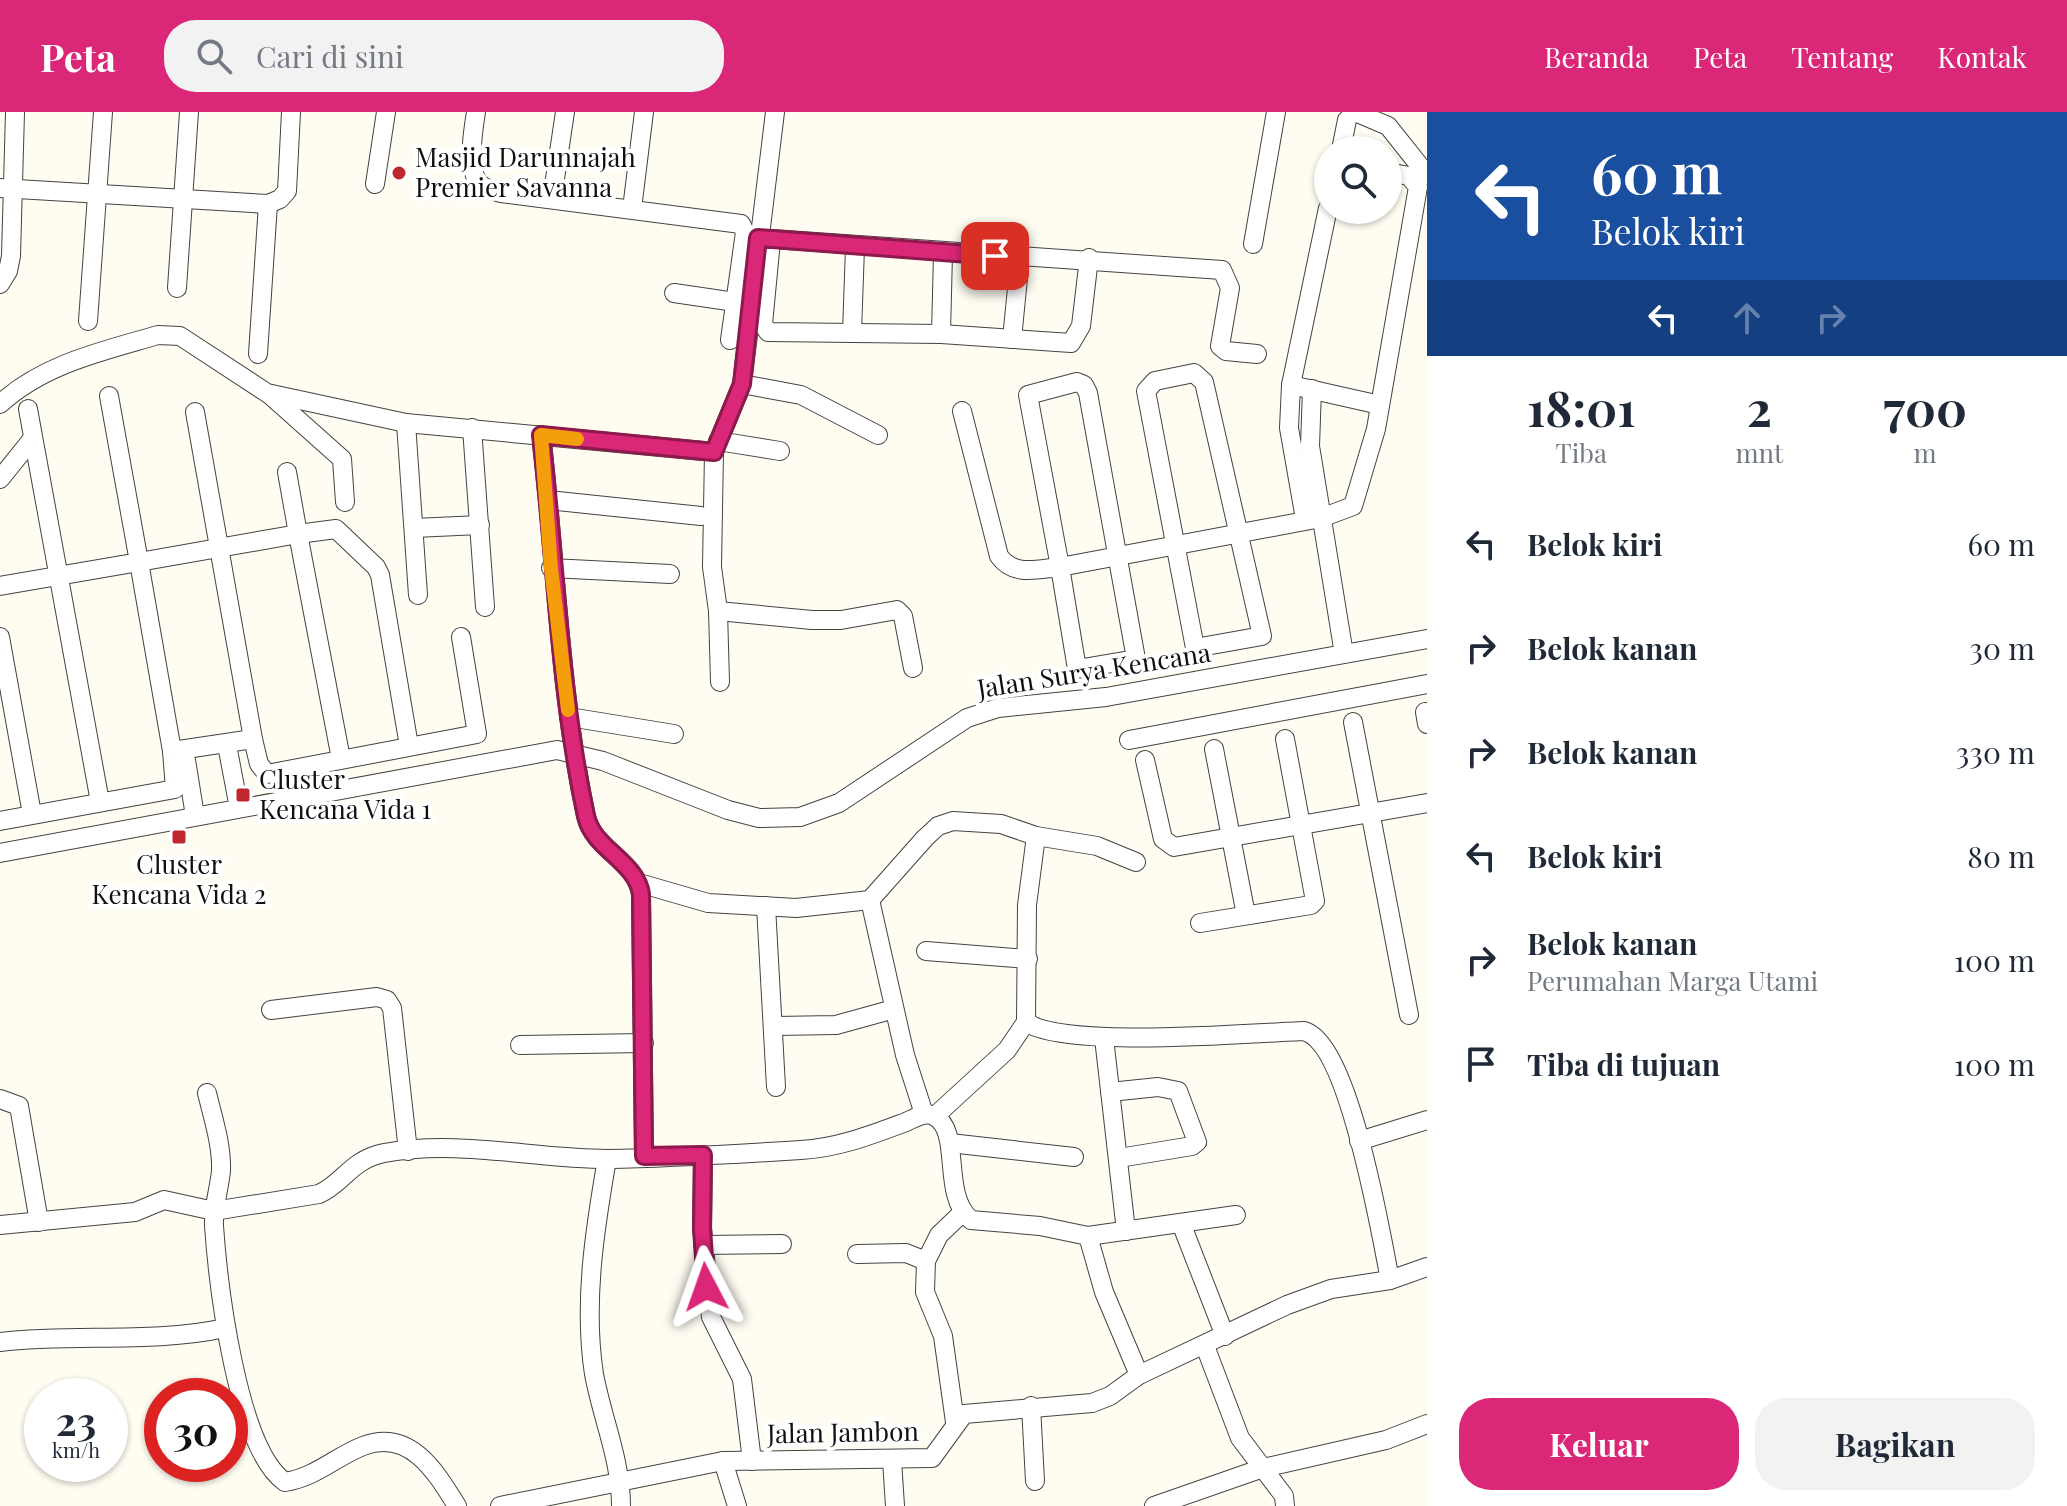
<!DOCTYPE html>
<html lang="id">
<style>
:root{--surface:#fff;--page:#f2f2f3;--text:#1f2937;--muted:#747a83;--accent:#db2777}
body{margin:0;font-family:"Playfair Display",serif;background:var(--page);color:var(--text);height:100vh;display:flex;flex-direction:column;font-size:30px;white-space:nowrap}
*{box-sizing:border-box;margin:0}
p{font-size:26px;color:var(--muted)}
.icon{flex:none;width:44px;height:44px;fill:none;stroke:currentColor;stroke-width:2;stroke-linecap:round;stroke-linejoin:round}
.map{position:relative;flex:1;overflow:hidden}
.panel{display:flex;flex-direction:column;background:var(--surface);width:640px}
.panel>*{flex:none}
.banner{background:#1a4fa0;color:#fff;overflow:hidden}
.tools{position:absolute;left:1314px;top:24px;display:grid;gap:16px}
.tools a{display:grid;place-items:center;width:88px;height:88px;border-radius:50%;background:var(--surface);box-shadow:0 2px 6px #0004;font-size:40px}
.speed{position:absolute;left:24px;top:1266px;display:flex;gap:16px;font-size:40px;font-weight:700;text-align:center}
.speed>*{display:grid;place-content:center;width:104px;height:104px;border-radius:50%;background:var(--surface);box-shadow:0 2px 6px #0004;line-height:1}
.speed small{font-size:20px;font-weight:400}
.speed .limit{border:12px solid #d22;background:#fff;color:#111}
.pin{position:absolute;display:grid;place-items:center;width:68px;height:68px;color:#fff;margin:-34px;border-radius:16px;box-shadow:0 4px 12px #0006}
.me{position:absolute;width:88px;margin:-44px;rotate:356deg;stroke-linejoin:round;filter:drop-shadow(0 0 6px #0008)}
.turn{display:flex;align-items:center;gap:28px;height:168px;padding:0 32px;font-size:36px}
.turn .icon{width:104px;height:104px;stroke-width:2.5}
.turn b{display:block;font-size:56px;line-height:68px}
.lanes{display:flex;align-items:center;height:76px;padding:0 32px;background:#0003;justify-content:center;gap:40px;direction:ltr}
.lanes .off{opacity:.35}
.eta{display:flex;justify-content:space-evenly;align-items:center;height:136px;text-align:center}
.eta b{font-size:48px;font-weight:700;line-height:56px}
.cta{display:flex;gap:16px;margin-top:auto;padding:16px 32px}
.cta a{flex:1;height:92px;border-radius:32px;background:var(--accent);color:#fff;font-size:32px;font-weight:700;line-height:92px;text-align:center}
.cta a+a{background:var(--page);color:var(--text)}
ul{padding:0;list-style:none}
li{display:flex;align-items:center;gap:24px;height:104px;padding:0 32px}
li div{flex:1}
li b{display:block;font-size:30px}
li em{font-style:normal}
header{display:flex;align-items:center;gap:48px;box-sizing:border-box;height:112px;padding:0 40px;background:var(--accent);color:#fff}
header strong{font-size:38px}
nav{display:flex;gap:44px;margin-inline-start:auto;font-size:28px}
.search{width:560px;height:72px;background:var(--page);display:flex;align-items:center;gap:20px;box-sizing:border-box;padding:0 28px;border-radius:32px;color:var(--muted);font-size:30px}
main{display:flex;flex:1;min-height:0}
.map>svg:first-child{display:block}
</style>
<header>
<strong>Peta</strong>
<div class="search"><svg class="icon" aria-label="search" viewBox="0 0 24 24"><circle cx="10" cy="10" r="6"/><path d="M15 15l6 6"/></svg>Cari di sini</div>
<nav><a>Beranda</a><a>Peta</a><a>Tentang</a><a>Kontak</a></nav>
</header>
<main>
<div class="map">
<svg width="1427" height="1394" viewBox="0 0 1427 1394">
<rect width="100%" height="100%" fill="#fffcf2"/>
<g fill="none" stroke-linecap="round" stroke-linejoin="round">
<g stroke="#434343" stroke-width="20">
<g id="minor">
<path d="M476,0c-3,18 -9,54 2,70 5,6 15,9 23,11l240,31 4,8 -15,108"/>
<path d="M1355,0l33,14 39,49"/>
<path d="M1341,38l6,-30"/>
<path d="M375,72l11,-72"/>
<path d="M0,76l268,16 12,-5 7,-8 4,-79"/>
<path d="M552,87l13,-87"/>
<path d="M632,97l12,-97"/>
<path d="M758,126l464,32 8,18 -10,58 6,5 31,3"/>
<path d="M771,129l-8,83 5,8 173,2 130,9 10,-17 8,-68"/>
<path d="M1253,132l23,-132"/>
<path d="M0,172l8,-13 3,-15 4,-144"/>
<path d="M177,176l12,-176"/>
<path d="M674,181l61,9"/>
<path d="M88,209l15,-209"/>
<path d="M852,221l3,-86"/>
<path d="M941,222l2,-80"/>
<path d="M1012,227l8,-81"/>
<path d="M258,242l10,-150"/>
<path d="M1194,261l10,9 58,254 -67,12 -49,-257 9,-10z"/>
<path d="M742,272l59,11 77,40"/>
<path d="M1291,273l37,-177"/>
<path d="M1312,277l-2,57 34,208"/>
<path d="M269,282l73,65 3,43"/>
<path d="M0,292c43,-40 103,-53 158,-69l22,1 87,57 139,30 308,29"/>
<path d="M28,297l72,393"/>
<path d="M962,299l37,145c15,21 38,13 61,11l-32,-172 49,-13 7,3 4,8 48,266 -59,10 -17,-102 261,-49 32,-12 23,-77 42,-242 -9,-11 -21,-4"/>
<path d="M195,300l58,327 6,25 8,10 210,-40 -16,-97"/>
<path d="M406,311l12,172"/>
<path d="M472,316l13,179"/>
<path d="M541,323c15,127 18,255 45,381 7,33 50,45 55,78l3,262"/>
<path d="M718,329l62,10"/>
<path d="M287,360l11,62 38,-5 40,38 4,8 29,171"/>
<path d="M0,367l33,-41"/>
<path d="M548,388l153,16"/>
<path d="M1305,407l-16,-91 2,-43 89,20"/>
<path d="M414,416l66,-3"/>
<path d="M551,456l119,6"/>
<path d="M0,474l139,-24 -30,-166"/>
<path d="M718,499l94,9h29l56,-10 6,6 10,52"/>
<path d="M0,525l32,177"/>
<path d="M720,570l-2,-71 -6,-44 2,-115 28,-68 33,-272"/>
<path d="M1425,600l2,12"/>
<path d="M569,605l105,17"/>
<path d="M1353,610l56,293"/>
<path d="M1129,628l298,-56"/>
<path d="M227,633l12,63"/>
<path d="M1214,637l32,166"/>
<path d="M172,639l81,-12"/>
<path d="M186,648l9,56"/>
<path d="M1145,648l18,79 11,8 253,-44"/>
<path d="M0,709l175,-32 -3,-38 -33,-189 159,-28 43,225"/>
<path d="M1036,724l-9,69 -1,117c37,27 224,11 278,9 45,12 77,203 86,249"/>
<path d="M0,741l557,-103 46,11 125,49 31,8 41,-1 39,-14 128,-85 31,-10 108,-11 321,-58"/>
<path d="M639,771l69,20 88,5 74,-8 55,-62 13,-12 15,-5 48,3 35,12 61,10 39,16"/>
<path d="M870,788l35,155 19,59"/>
<path d="M766,794l10,181"/>
<path d="M1200,811l111,-18 4,-4 -30,-162"/>
<path d="M926,839l102,8"/>
<path d="M271,898l106,-13 10,3 5,8 16,143"/>
<path d="M775,914l61,-1 58,-16"/>
<path d="M1104,926l22,193"/>
<path d="M520,933l124,-2"/>
<path d="M1110,980l48,-5 20,4 19,51 -5,4 -73,12"/>
<path d="M207,981c6,25 15,52 14,78 -2,19 -8,36 -7,55 4,57 23,223 71,256 31,-5 50,-25 78,-36 47,-18 73,26 94,60"/>
<path d="M0,987l19,7 20,116"/>
<path d="M935,1004l72,-66 19,-28"/>
<path d="M1359,1029l68,-21"/>
<path d="M950,1031l124,14"/>
<path d="M703,1043l-1,73 9,89 31,62 10,82"/>
<path d="M607,1047c-12,69 -24,144 -13,215 8,44 27,86 27,132"/>
<path d="M1181,1111l44,113"/>
<path d="M0,1113l135,-13 29,-12 50,11 105,-17c25,-11 31,-34 65,-41 75,-14 149,6 224,6 64,-1 129,-5 193,-9 37,-2 70,-15 105,-28 9,-4 19,-11 28,-6 29,15 6,78 37,104l69,6 48,10 16,56 35,83"/>
<path d="M1088,1124l148,-21"/>
<path d="M703,1133l79,-1"/>
<path d="M857,1142l49,-1 20,8"/>
<path d="M0,1230c74,-9 152,2 225,-14"/>
<path d="M1205,1234l35,92 44,58 1,10"/>
<path d="M1031,1294l4,75"/>
<path d="M955,1310l-12,-86 -18,-44 1,-31 13,-26 23,-22"/>
<path d="M892,1348l3,46"/>
<path d="M723,1349l14,45"/>
<path d="M500,1394l223,-45 209,-3 32,-44 128,-11 18,-7 29,-21 148,-70 44,-16 59,-9 37,-13"/>
<path d="M1154,1394l109,-38 123,-28 41,-16"/>
</g>
</g>
<use href="#minor" stroke="#fff" stroke-width="18"/>
</g>
<g fill="none" stroke-linecap="round" stroke-linejoin="round">
<g stroke="#8e194d" stroke-width="20">
<path id="route" d="M706,1175l-4,-59 1,-73 -59,1 -3,-262c-5,-33 -48,-45 -55,-78 -27,-125 -30,-254 -45,-381l173,17 28,-68 16,-146 237,18"/>
</g>
<use href="#route" stroke="#db2777" stroke-width="14"/>
<path stroke="#f59e0b" stroke-width="14" d="M568,598l-17,-142 -10,-133 36,4"/>
</g>
<g fill="#c0272f" stroke="#fff" stroke-width="3">
<circle cx="399" cy="61" r="8"/>
<rect x="235" y="675" width="16" height="16" rx="4"/>
<rect x="171" y="717" width="16" height="16" rx="4"/>
</g>
<g text-anchor="middle" stroke-width="8" stroke-linejoin="round" paint-order="stroke">
<g font-size="26" fill="#101010" stroke="#fff" text-anchor="start">
<text x="415" y="55">Masjid Darunnajah<tspan x="415" dy="30">Premier Savanna</tspan></text>
<text x="259" y="677">Cluster<tspan x="259" dy="30">Kencana Vida 1</tspan></text>
<text x="179" y="762" text-anchor="middle">Cluster<tspan x="179" dy="30">Kencana Vida 2</tspan></text>
</g>
<g font-size="26" fill="#101010" stroke="#fff">
<text transform="translate(1094 559) rotate(-9)" y="9">Jalan Surya Kencana</text>
<text transform="translate(843 1321) rotate(-1)" y="9">Jalan Jambon</text>
</g>
</g>
</svg>
<div class="tools">
<a><svg class="icon" aria-label="search" viewBox="0 0 24 24"><circle cx="10" cy="10" r="6"/><path d="M15 15l6 6"/></svg></a>
</div>
<div class="speed"><div>23<small>km/h</small></div><div class="limit">30</div></div>
<div class="pin" style="left:995px;top:144px;background:#d93025"><svg class="icon" aria-label="arrive" viewBox="0 0 24 24"><path d="M6 21V4h12l-3 4 3 4H6"/></svg></div>
<svg class="me" style="left:706px;top:1175px" viewBox="-20 -20 40 40"><path d="M0-17L14 15 0 8-14 15z" fill="#db2777" stroke="#fff" stroke-width="4"/></svg>
</div>
<section class="panel">
<div class="banner">
<div class="turn"><svg class="icon" aria-label="left" viewBox="0 0 24 24"><path d="M17 20v-9H6M10 6l-5 5 5 5"/></svg><div><b>60 m</b>Belok kiri</div></div>
<div class="lanes"><svg class="icon" aria-label="left" viewBox="0 0 24 24"><path d="M17 20v-9H6M10 6l-5 5 5 5"/></svg><svg class="icon off" aria-label="ahead" viewBox="0 0 24 24"><path d="M12 20V5M6 11l6-6 6 6"/></svg><svg class="icon off" aria-label="right" viewBox="0 0 24 24"><path d="M7 20v-9h11M14 6l5 5-5 5"/></svg></div>
</div>
<div class="eta">
<div><b>18:01</b><p>Tiba</p></div>
<div><b>2</b><p>mnt</p></div>
<div><b>700</b><p>m</p></div>
</div>
<ul>
<li><svg class="icon" aria-label="left" viewBox="0 0 24 24"><path d="M17 20v-9H6M10 6l-5 5 5 5"/></svg><div><b>Belok kiri</b></div><em>60 m</em></li>
<li><svg class="icon" aria-label="right" viewBox="0 0 24 24"><path d="M7 20v-9h11M14 6l5 5-5 5"/></svg><div><b>Belok kanan</b></div><em>30 m</em></li>
<li><svg class="icon" aria-label="right" viewBox="0 0 24 24"><path d="M7 20v-9h11M14 6l5 5-5 5"/></svg><div><b>Belok kanan</b></div><em>330 m</em></li>
<li><svg class="icon" aria-label="left" viewBox="0 0 24 24"><path d="M17 20v-9H6M10 6l-5 5 5 5"/></svg><div><b>Belok kiri</b></div><em>80 m</em></li>
<li><svg class="icon" aria-label="right" viewBox="0 0 24 24"><path d="M7 20v-9h11M14 6l5 5-5 5"/></svg><div><b>Belok kanan</b><p>Perumahan Marga Utami</p></div><em>100 m</em></li>
<li><svg class="icon" aria-label="arrive" viewBox="0 0 24 24"><path d="M6 21V4h12l-3 4 3 4H6"/></svg><div><b>Tiba di tujuan</b></div><em>100 m</em></li>
</ul>
<div class="cta"><a>Keluar</a><a>Bagikan</a></div>
</section>
</main>
